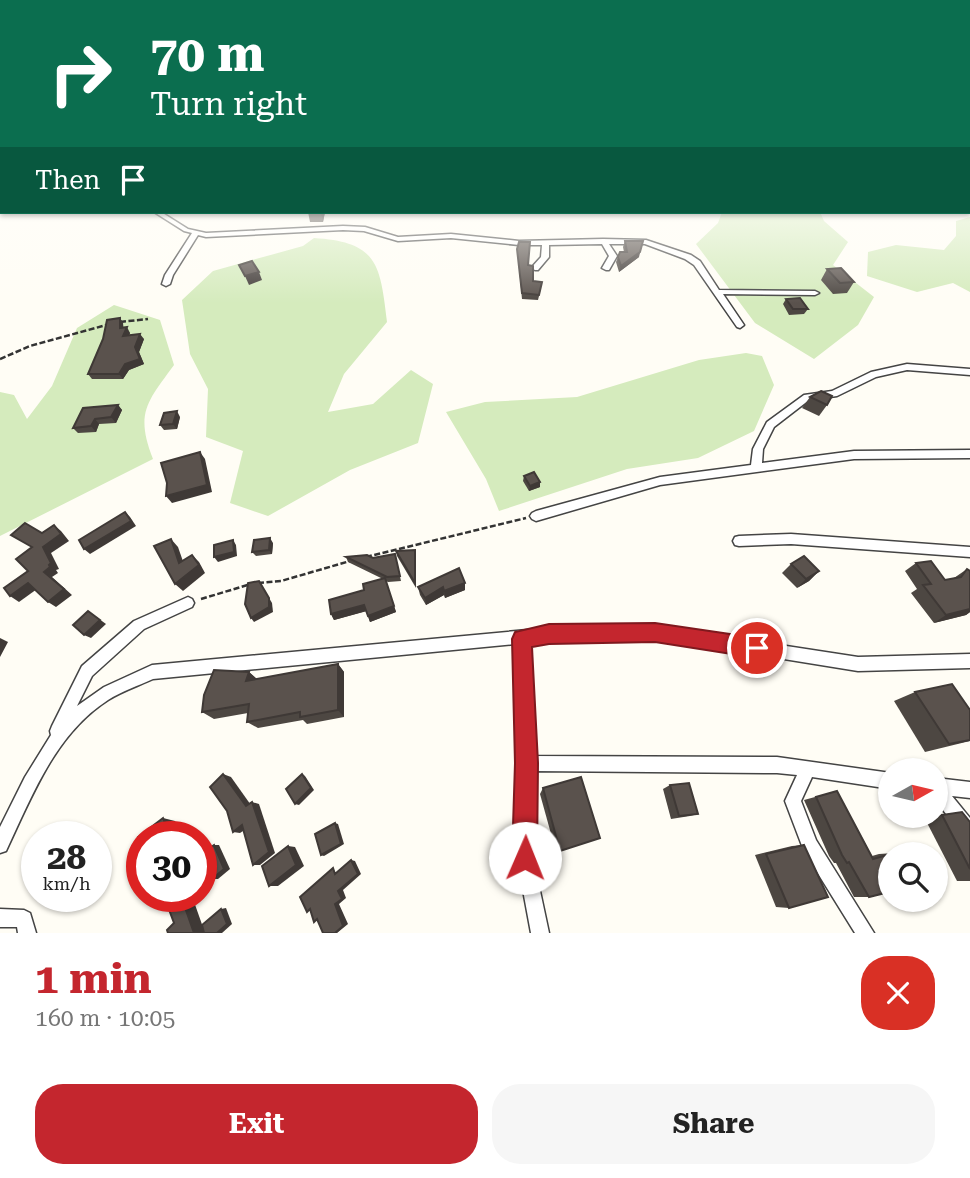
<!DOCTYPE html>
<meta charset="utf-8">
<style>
:root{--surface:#fff;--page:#f6f6f6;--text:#222;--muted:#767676;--accent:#c4262e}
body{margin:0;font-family:"Roboto Serif",serif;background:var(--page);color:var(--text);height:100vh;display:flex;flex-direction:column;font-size:26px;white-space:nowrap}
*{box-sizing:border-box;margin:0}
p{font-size:23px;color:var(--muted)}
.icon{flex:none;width:38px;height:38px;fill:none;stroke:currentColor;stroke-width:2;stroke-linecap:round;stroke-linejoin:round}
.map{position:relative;height:933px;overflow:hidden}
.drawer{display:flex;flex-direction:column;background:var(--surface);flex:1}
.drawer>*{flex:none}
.hud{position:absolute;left:0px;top:0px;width:971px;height:214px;box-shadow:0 2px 5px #0004;background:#0b6e4f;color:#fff;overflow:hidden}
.needle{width:46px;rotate:82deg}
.buttons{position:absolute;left:878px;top:758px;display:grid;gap:14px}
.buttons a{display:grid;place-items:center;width:70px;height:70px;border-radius:50%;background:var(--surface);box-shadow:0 2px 5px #0004;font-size:35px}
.speed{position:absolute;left:21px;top:821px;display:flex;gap:14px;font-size:35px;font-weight:700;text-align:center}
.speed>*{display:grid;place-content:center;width:91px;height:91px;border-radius:50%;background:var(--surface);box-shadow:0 2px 5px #0004;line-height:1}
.speed small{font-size:18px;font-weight:400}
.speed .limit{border:10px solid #d22;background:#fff;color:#111}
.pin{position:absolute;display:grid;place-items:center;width:60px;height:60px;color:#fff;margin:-30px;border:4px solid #fff;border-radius:50%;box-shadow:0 2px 7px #0007}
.me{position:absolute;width:77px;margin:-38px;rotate:1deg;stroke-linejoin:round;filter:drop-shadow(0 0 5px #0008)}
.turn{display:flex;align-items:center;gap:24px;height:147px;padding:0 35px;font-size:32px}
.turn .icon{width:91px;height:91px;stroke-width:2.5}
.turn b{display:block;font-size:49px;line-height:60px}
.then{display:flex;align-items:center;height:66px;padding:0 35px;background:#0003;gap:14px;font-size:26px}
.round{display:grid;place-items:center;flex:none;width:74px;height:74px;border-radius:28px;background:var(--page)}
.headline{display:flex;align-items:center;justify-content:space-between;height:119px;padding:0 35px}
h1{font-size:42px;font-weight:700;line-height:52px;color:var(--accent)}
.primary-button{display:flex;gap:14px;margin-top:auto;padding:14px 35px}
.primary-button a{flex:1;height:80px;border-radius:28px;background:var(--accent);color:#fff;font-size:28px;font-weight:700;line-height:80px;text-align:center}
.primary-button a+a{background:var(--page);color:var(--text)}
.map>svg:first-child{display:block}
</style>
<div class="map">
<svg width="970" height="933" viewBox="0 0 970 933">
<rect width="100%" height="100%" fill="#fffdf5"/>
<g fill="#d5ebbd">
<path d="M722,212h98l4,9 24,21 -15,23 41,32 -16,28 -44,34 -59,-36 -59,-79 22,-21z"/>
<path d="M970,217v75l-17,-9 -36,9 -50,-16 1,-24 28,-7 48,5 12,-14v-15z"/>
<path d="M314,238c64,4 66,26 73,84l-43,52 -16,38 45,-8 38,-34 22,14 -15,59 -68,27 -82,46 -38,-13 13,-52 -37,-14 2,-48 -18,-35 -8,-54 31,-29 90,-25z"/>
<path d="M114,305l46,15 14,45c-27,37 -39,48 -21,94l-153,77v-144l14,3 13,24 25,-33 25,-58z"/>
<path d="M746,353l16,3 12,29 -20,46 -56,27 -71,11 -128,42 -13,-32 -40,-67 39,-10 92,-5 122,-37z"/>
</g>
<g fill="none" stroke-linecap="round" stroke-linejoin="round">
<g stroke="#444" stroke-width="3">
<g id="street">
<path d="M0,177l2,1v4l-2,-1z"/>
<path d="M154,212h7l27,17 18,4 137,-7 22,1 33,10 53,-3 68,7 84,-2 43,1 45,15 9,6 19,29 96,1 4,2 -4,2 -92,-1 21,31 -4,3 -3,-1 -43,-62 -9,-6 -40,-15h-36l8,12 -8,14h-3l-4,-2 7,-12 -7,-12 -53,1v12l-11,13h-3l-4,-2 10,-11 1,-12h-23l-68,-7 -53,3 -34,-10 -21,-1 -137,7 -8,-2 -25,40 -3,9 -4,2 -4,-2 3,-9 27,-42 -8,-2z"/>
<path d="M907,364l63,5v6l-63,-5 -31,7 -39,19 -28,4 -35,27 -11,22 -1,14 92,-12 116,-1v8l-116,1 -194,26 -124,36 -4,-2 -2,-3 2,-3 4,-2 124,-34 91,-12 2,-16 14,-27 37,-27 28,-4 39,-19z"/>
<path d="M791,534l179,13v10l-179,-13 -52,2 -4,-1 -2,-4 2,-4 4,-1z"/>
<path d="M188,597l4,2 2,4 -2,4 -48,22 -52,47 -15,30 27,-19 48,-22 397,-37 106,-2 203,31 112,-3v14l-112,3 -203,-33 -106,2 -20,2 4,114 244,1 114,16v16l-79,-12 -11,24 15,39 58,93h-19l-51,-82 -19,-50 12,-26 -20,-2 -243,-2 -1,87 16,75h-18l-14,-75 1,-95 -2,-119 -363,35c-15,7 -31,12 -45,21 -53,34 -76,96 -102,151l-6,2v-26l25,-50 26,-42 -1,-4 2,-5 30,-60 52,-45z"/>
<path d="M936,778l34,4v16l-18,-2 18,22v21l-6,-2 -28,-36z"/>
<path d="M0,909l24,1 6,3 6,20h-18l-1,-6h-17z"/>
</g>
</g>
<g stroke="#333" stroke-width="2.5" stroke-dasharray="6 2.5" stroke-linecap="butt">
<path d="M120,322l28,-3"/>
<path d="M0,359l30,-13 80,-22"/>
<path d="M366,557l160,-39"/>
<path d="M258,583l23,-2 69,-20"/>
<path d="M201,599l50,-15"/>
</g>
<use href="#street" fill="#fff" fill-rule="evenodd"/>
</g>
<g fill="#4d4742">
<path d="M308,212h17l-2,10h-13z"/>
<path d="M625,241l14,16 -20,15 -3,-10 2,-5 6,-5 -1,-5z"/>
<path d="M517,249l11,16 5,16 8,7 -3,12 -16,-1z"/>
<path d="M827,269l27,13 -7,11 -14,1 -12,-14z"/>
<path d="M786,299l22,10 -4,5 -15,1 -6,-11z"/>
<path d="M120,318l3,5v4l7,6 -1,2 15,4 -5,13 5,12 -15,6 -6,9h-31l-4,-5z"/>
<path d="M810,397l17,8 -8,11 -17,-8z"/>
<path d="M118,405l4,5 -6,13 -17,1 -3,8 -18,1 -5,-5z"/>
<path d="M180,417l-3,12 -13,1 -4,-5z"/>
<path d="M524,476l16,6v5l-11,4 -6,-10z"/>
<path d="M273,543l-1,11 -16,2 -4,-4z"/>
<path d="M415,550l1,4v34l-19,-32 -1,-5z"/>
<path d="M395,554l6,27 -13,1 -2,-1 10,31 -26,10 -4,-11 -32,9 -3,-6 33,-24 19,-11 -35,-17 -2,-5 27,1z"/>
<path d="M916,563l29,17 9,-2 13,-9 3,2v41l-4,3 -32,8 -23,-30 6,-4 -12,-18z"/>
<path d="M791,564l28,7 -10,10 -12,7 -15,-15z"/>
<path d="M418,587l47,3 -20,8 -1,-3 -18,10 -6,-10z"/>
<path d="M338,664l6,8v45l-37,7 -4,-4 -45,8 -11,-6 1,-9 -34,6 -12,-7 47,-40 8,7z"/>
<path d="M915,692l55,18v31l-45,11 -31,-51z"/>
<path d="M670,785l28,29 -8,2 -19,3 -8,-30z"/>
<path d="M543,788l57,50 -44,14 -16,-58z"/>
<path d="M837,791l35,65 7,-2 15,-1 -15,19 -10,25h-15l-18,-34h-2l-5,-7 -25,-56z"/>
<path d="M962,812l8,10v59h-13l-33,-64z"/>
<path d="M804,845l-15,63 -13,-1 -21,-52 37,-9z"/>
</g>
<g fill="#3f3936">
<path d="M321,212h4l-2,10 -2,-9z"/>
<path d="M643,241l-4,16 -20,15 2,-6z"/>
<path d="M259,272l3,8 -13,5 -4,-9z"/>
<path d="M120,318l3,5 1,10 -4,-5z"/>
<path d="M127,327l3,6 -3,8 -4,-5z"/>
<path d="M140,334l4,5 -5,13 5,12 -15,6 -6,9 -4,-5 16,-27z"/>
<path d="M118,405l4,5 -6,13 -5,-6z"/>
<path d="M177,411l3,6 -3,12 -4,-5z"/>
<path d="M95,419l4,5 -3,8 -5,-6z"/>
<path d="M200,452l5,7 7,33 -40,11 -6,-7z"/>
<path d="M540,482v5l-11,4 1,-5z"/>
<path d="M125,512l5,5 6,9 -46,28 -6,-5z"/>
<path d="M54,525l7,6 8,10 -18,12 8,16 -3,1 2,3 -6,4 20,18 -16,12 -8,-5 -4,-30 5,-7 -6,-18z"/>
<path d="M270,538l3,5 -1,11 -3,-4z"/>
<path d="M171,539l7,8 8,23 -7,-7z"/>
<path d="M233,540l3,5 1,11 -19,6 -4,-5z"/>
<path d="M192,555l7,7 6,11 -22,18 -8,-7z"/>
<path d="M819,571l-10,10 -12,7 9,-9z"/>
<path d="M385,578l11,34 -26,10 -2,-6z"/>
<path d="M259,581l13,22 1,9 -19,10 -3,-4z"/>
<path d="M28,583l9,6 -18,13 -9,-6z"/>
<path d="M465,583v7l-20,8 -1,-7z"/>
<path d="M443,587l1,8 -18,10 -1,-7z"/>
<path d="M364,605l3,6 -33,9 -3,-6z"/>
<path d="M970,609v3l-4,3 -32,8 12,-8z"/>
<path d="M88,611l18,13 -15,14 -7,-3z"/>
<path d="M0,638l8,4 -8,15z"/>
<path d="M338,664l6,8v45l-6,-7z"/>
<path d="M249,672l10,9h-13z"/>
<path d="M223,774l8,3 22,31 -7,-2z"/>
<path d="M302,774l3,2 9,14 -15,15 -4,-1z"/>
<path d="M252,802l7,2 16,49 -15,12h-7z"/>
<path d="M163,818l12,3 7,15h-13z"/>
<path d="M335,823l3,1 6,20 -20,12 -3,-1z"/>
<path d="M242,825l7,2 -9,6 -7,-1z"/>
<path d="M214,845h5l11,24 -12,10h-6z"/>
<path d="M288,846l7,1 9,19 -26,20h-9z"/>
<path d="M351,860l4,1 6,13 -18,16 3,8 -7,6 9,20 -11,9h-2v-29l3,-13z"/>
<path d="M181,896h11l13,37h-11z"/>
<path d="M226,908l6,16 -10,9h-5l4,-24z"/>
</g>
<g fill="#5a524d" stroke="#3f3936" stroke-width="2">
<rect x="308" y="212" width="13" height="1"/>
<path d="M625,241h18l-3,11 -19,14 -3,-9 2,-5h7z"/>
<path d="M519,242h11l-2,23 5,1v15l9,1 -3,13 -17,-2 -5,-44z"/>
<path d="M252,261l7,11 -14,4 -6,-11z"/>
<path d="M841,268l13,14 -14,1 -13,-14z"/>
<path d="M800,298l8,11h-15l-7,-10z"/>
<path d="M120,318v10l7,-1 -4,9 17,-2 -5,13 5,12 -15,5 -6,10h-31l15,-35 4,-19z"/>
<path d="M821,391l11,5 -5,9 -17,-8z"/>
<path d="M118,405l-7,12 -16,2 -4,7 -18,2 10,-20z"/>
<path d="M177,411l-4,13 -13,1 4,-12z"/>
<path d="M200,452l7,33 -41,11 1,-13 -6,-20z"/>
<path d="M534,472l6,10 -10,4 -6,-10z"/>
<path d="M125,512l6,9 -47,28 -5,-9z"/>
<path d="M25,523l17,10 12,-8 7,9 -18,13 8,16 -2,2 1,2 -6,5 20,17 -16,13 -20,-19 -18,13 -6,-8 24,-17 -12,-12 16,-12 -21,-12z"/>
<path d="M270,538l-1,12 -17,2 2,-12z"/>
<path d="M171,539l8,24 13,-8 7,10 -24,19 -21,-38z"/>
<path d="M233,540l1,12 -20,5v-12z"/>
<path d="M415,550v33l-19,-32z"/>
<path d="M395,554l5,22 -13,1 -41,-20 21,-2 6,3z"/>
<path d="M804,556l15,15 -13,8 -15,-15z"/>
<path d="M931,561l14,19 16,-3 6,-8 3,2v38l-24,6 -23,-30 8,-1 -15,-21z"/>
<path d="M459,568l6,15 -21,8 -1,-4 -18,11 -7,-11z"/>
<path d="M385,578l9,28 -26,10 -4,-11 -33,9 -2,-14 35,-10 -1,-6z"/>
<path d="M259,581l10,17v9l-18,11 -6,-14 3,-21z"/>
<path d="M88,611l12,9 -16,15 -11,-10z"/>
<path d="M338,664v46l-38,7v-5l-53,10 2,-18 -47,8 2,-17 10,-25 35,2 -3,9z"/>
<path d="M952,684l18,26v30l-21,4 -34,-52z"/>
<path d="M223,774l23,32 6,-4 17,50 -16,13 -11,-40 -9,7 -6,-21 -17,-24z"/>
<path d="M302,774l9,14 -16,16 -9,-15z"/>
<path d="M581,777l19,61 -40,13 -17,-63z"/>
<path d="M689,783l9,31 -19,2 -9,-31z"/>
<path d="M837,791l36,68 21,-6v1h-3v14l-12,4 10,20 -20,5 -20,-35 -2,1 -5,-8 -26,-58z"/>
<path d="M962,812l8,10v47l-28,-54z"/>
<path d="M163,818l7,18h-28v13l-4,-12z"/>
<path d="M335,823l6,21 -20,11 -6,-21z"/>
<path d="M214,845l10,24 -12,10 -10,-25z"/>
<path d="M804,845l24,52 -39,11 -23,-54z"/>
<path d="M288,846l8,19 -27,21 -7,-20z"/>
<path d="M351,860l7,14 -20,17 4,8 -7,5 8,22 -8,7h-12l-6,-14 -3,3 -4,-13 -3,3 -7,-15 33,-29 2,6z"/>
<path d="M164,896h17l13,37h-26l-1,-3 7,-7z"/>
<path d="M221,909l6,15 -10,9h-13l-2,-8z"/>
</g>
<linearGradient id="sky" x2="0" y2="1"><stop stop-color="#95c6ee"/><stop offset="0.57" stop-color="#fffefa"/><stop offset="1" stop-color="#fffefa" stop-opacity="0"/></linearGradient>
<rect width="970" height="303" fill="url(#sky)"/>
<path fill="#c4262e" stroke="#7f191e" stroke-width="2" d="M655,623l102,15 7,3 3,7 -3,7 -7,3 -102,-16 -106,2 -17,3 6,116 -1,95 -3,9 -9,3 -9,-3 -4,-9 3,-95 -3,-124 3,-7 34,-8z"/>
</svg>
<div class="buttons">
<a><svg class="needle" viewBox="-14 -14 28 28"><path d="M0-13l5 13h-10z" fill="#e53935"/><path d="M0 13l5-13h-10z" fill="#767676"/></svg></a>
<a><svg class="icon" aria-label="search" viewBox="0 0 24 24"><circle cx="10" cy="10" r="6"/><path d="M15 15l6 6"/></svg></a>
</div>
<div class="speed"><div>28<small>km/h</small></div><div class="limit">30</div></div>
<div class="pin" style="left:757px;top:648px;background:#d93025"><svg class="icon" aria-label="arrive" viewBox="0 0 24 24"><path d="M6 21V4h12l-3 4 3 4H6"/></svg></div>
<svg class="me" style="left:525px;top:858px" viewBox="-20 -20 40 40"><circle r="19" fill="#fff"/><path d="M0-13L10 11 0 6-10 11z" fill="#c4262e"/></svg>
<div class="hud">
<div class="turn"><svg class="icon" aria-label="right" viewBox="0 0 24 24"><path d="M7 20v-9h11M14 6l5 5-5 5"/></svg><div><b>70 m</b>Turn right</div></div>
<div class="then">Then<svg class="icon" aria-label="arrive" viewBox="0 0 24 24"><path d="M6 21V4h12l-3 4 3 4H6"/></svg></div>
</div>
</div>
<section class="drawer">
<div class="headline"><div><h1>1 min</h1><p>160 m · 10:05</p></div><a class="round" style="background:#d93025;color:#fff"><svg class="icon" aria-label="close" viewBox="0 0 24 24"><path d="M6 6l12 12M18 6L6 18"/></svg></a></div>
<div class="primary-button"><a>Exit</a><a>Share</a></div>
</section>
